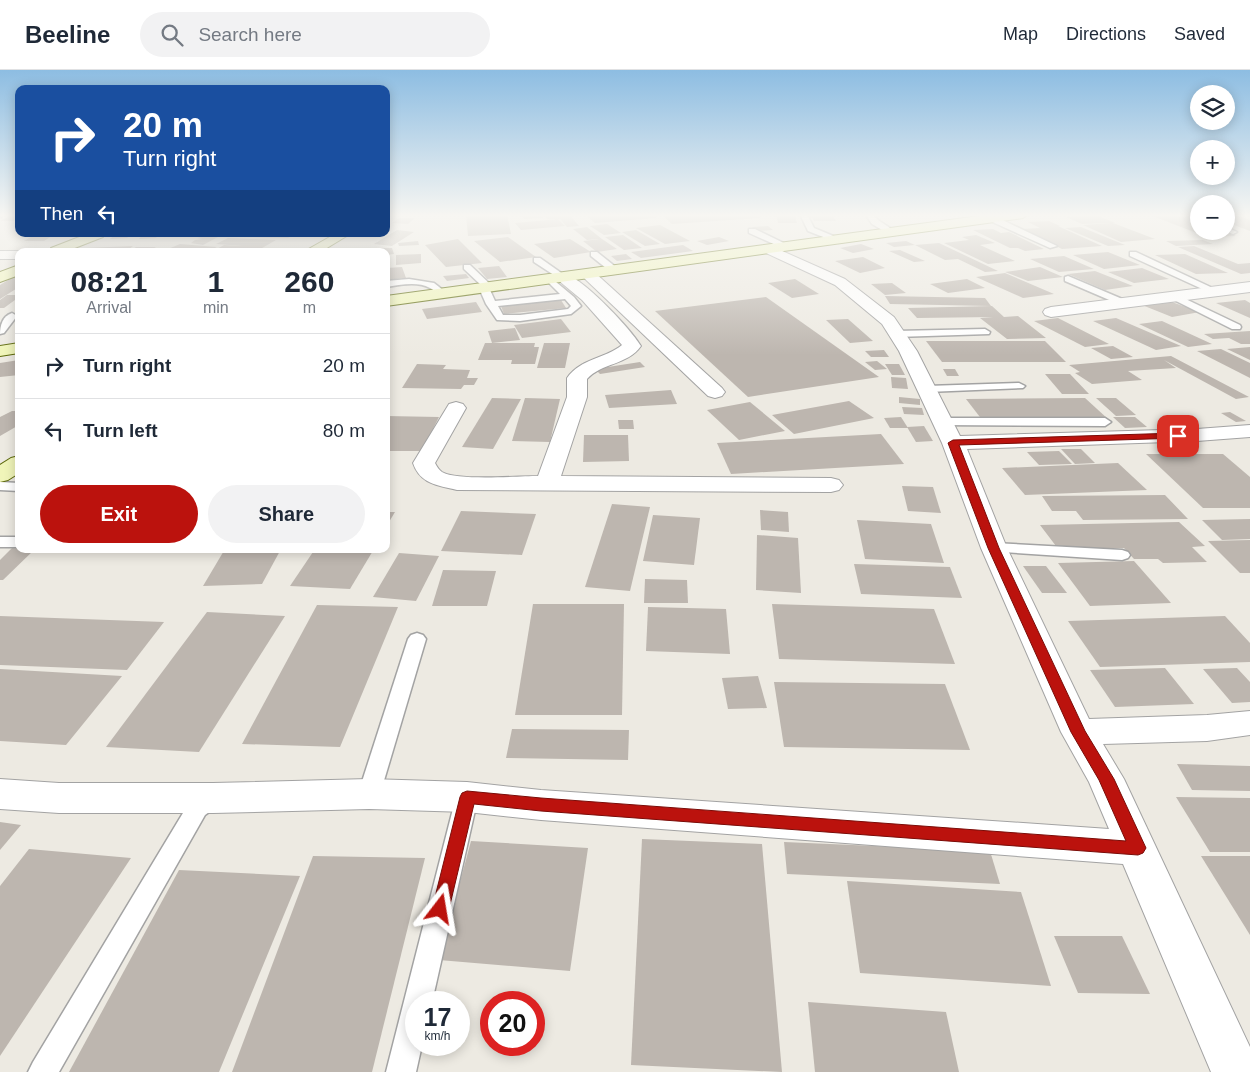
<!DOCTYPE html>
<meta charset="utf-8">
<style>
:root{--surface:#fff;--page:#f2f2f3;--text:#1f2937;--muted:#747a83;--line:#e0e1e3;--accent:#bb120d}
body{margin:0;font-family:Arial,sans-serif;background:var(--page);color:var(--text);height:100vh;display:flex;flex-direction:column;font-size:19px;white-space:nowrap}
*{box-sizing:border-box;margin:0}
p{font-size:16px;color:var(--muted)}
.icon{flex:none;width:28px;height:28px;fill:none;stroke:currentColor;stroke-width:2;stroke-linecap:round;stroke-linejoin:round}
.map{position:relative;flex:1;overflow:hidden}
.details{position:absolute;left:15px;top:178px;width:375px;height:305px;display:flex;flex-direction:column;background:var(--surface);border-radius:10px;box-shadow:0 2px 12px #0003}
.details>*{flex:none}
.hud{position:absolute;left:15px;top:15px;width:375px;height:152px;border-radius:10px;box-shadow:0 2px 12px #0003;background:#1a4fa0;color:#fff;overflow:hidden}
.fabs{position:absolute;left:1190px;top:15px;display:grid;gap:10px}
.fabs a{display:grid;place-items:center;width:45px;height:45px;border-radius:50%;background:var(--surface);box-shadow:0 2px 12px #0003;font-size:25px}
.speed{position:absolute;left:405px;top:921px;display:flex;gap:10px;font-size:25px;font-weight:700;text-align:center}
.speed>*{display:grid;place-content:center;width:65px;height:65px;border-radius:50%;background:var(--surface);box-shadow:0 2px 12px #0003;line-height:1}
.speed small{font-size:12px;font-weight:400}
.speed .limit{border:8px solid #d22;background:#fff;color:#111}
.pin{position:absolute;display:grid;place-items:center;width:42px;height:42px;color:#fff;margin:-21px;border-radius:10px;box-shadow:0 2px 8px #0006}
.me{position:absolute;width:55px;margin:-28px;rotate:14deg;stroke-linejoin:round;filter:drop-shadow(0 0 4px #0008)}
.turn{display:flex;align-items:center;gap:18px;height:105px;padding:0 25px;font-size:22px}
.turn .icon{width:65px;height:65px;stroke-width:2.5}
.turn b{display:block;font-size:35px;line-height:42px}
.then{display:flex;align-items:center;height:48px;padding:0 25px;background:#0003;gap:10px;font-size:19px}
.eta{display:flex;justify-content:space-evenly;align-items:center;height:85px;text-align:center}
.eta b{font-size:30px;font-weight:700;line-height:35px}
.button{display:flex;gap:10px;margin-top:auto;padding:10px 25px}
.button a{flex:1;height:58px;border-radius:30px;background:var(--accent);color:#fff;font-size:20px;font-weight:700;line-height:58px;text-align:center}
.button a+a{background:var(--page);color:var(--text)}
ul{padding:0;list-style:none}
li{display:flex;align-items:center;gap:15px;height:65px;padding:0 25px;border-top:1px solid var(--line)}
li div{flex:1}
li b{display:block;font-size:19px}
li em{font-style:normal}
header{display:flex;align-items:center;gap:30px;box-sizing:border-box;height:70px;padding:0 25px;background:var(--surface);border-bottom:1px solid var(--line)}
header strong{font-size:24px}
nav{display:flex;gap:28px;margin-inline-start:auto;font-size:18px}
.search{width:350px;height:45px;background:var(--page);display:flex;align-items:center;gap:12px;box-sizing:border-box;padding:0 18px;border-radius:28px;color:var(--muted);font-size:19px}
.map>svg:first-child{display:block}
</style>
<header>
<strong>Beeline</strong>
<div class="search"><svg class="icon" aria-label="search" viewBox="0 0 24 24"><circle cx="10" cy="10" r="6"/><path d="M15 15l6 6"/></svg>Search here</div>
<nav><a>Map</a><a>Directions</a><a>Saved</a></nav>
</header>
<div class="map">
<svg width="1250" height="1002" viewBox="0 0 1250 1002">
<rect width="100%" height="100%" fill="#edeae2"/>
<g fill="#bdb6af">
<path d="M14,144h5v7h-19z"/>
<path d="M507,144l4,20 -43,2 -2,-21z"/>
<path d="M520,144h21l2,4 -19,1z"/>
<path d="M552,144l18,1 9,11 -12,1 -7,-8h-13l-2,-3h8z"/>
<path d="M617,144h34l5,4 -61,5 -7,-6z"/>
<path d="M661,144h94l5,4 -88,6z"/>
<path d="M810,144h22l4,7h-22z"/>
<path d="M1178,144l21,8v9h26l11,5 -29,1 -57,-22z"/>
<path d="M776,145l19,1 2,7h-19z"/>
<path d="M1236,145l14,5v11l-24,-9v-6z"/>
<path d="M1099,146l16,7h-2l42,16 -34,3 -38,-17 27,-2 -28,1 -16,-7z"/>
<path d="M399,148h16l-7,6 -16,-1z"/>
<path d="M558,149l7,7 -44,4 -6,-7z"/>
<path d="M1049,151l11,5h-2l44,20 -40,3 -41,-20 19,-1 -12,-6z"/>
<path d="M607,154l14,9 -17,2 -14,-9z"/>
<path d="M660,155l30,16 -25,3 -29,-16z"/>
<path d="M768,156l5,4 -16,1 -5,-4z"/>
<path d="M587,157l15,12 15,10 -20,3 -14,-11 17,-2 -13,1 -14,-11z"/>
<path d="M1081,157l44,18 -17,1 -43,-18z"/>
<path d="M993,159l8,4 8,-1 35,17 -19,2 -7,-3h-8l-37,-18z"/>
<path d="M397,160l17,2 -22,14 -18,-2z"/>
<path d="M636,160l24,14 -15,2 -23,-14z"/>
<path d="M36,164h19l-11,7h-20z"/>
<path d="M116,164h16l-5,4 -17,1z"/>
<path d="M143,164h16l-3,4 -17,1z"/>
<path d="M245,164h51l-8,4 -48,-1z"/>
<path d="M623,165l19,13 -18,2 -19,-13z"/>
<path d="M976,165l19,8 -15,2 35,16 -27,3 -44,-21 25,-3 -7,-3z"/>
<path d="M201,167h17l-15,8 -12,-2 4,-3 7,-1 -5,-1z"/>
<path d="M508,167l28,20 -36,5 -26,-21z"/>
<path d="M719,167l10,4 -22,4 -10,-4z"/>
<path d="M228,168l48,2 -19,11h-44l11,-6 18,1 -26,-2z"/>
<path d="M458,169l24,24 -36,4 -21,-22z"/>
<path d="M570,169l21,13 -37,6 -20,-14z"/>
<path d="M1203,170l10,4 -37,2 -10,-5z"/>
<path d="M418,171l1,4 -20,1 -1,-3z"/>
<path d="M906,171l9,4 -21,2 -8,-4z"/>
<path d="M939,173l59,28 -13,1 -27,-13 -13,1 -30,-15z"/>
<path d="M180,174l37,3 -9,4 -40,-2z"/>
<path d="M861,174l13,5 -21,4 -13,-5z"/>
<path d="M683,175l10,6 -52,7 -10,-6z"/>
<path d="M133,176l-6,5h-45l4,-3z"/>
<path d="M1194,176l44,18 12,-1v10l-9,1 -63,-27z"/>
<path d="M136,177h20l-5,3h-20z"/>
<path d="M382,178h10l2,6 -8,1v-4h-21z"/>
<path d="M900,180l25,11 -11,1 -25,-11z"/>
<path d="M1108,182l32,13 -36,4 -31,-14z"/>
<path d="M421,184v9l-25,2v-10z"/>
<path d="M626,184l6,5 -15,2 -6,-5z"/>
<path d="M1185,184l43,19 -32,1 -41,-19z"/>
<path d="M1064,186l30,13 -35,3 -29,-13z"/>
<path d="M863,187l22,11 -25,5 -25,-12z"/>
<path d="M499,196l8,11 -20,2 -9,-11z"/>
<path d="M402,197l4,11 -20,2v-12z"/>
<path d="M1040,197l23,10 -35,4 -23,-9z"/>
<path d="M1142,198l27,11 -35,4 -26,-11z"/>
<path d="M1095,201l38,15 -28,4 -37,-16z"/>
<path d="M1005,203l49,21 -31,4 -47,-21z"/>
<path d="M466,204l3,4 -22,3 -4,-5z"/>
<path d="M13,207h6v7l-4,3h4l-19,12v-14z"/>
<path d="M795,209l24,15 -27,4 -24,-15z"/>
<path d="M967,209l18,9 -37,5 -18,-9z"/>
<path d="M892,213l14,10 -21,2 -14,-11z"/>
<path d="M7,225h12v2l-15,11h-4v-8z"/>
<path d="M885,226l100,2 6,8 -101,-2z"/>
<path d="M766,227l113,80 -131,20 -93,-86z"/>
<path d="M561,230l5,8 -62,6 -3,-8z"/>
<path d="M1245,230l5,3v15l-34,-15z"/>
<path d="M1169,231l31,11 -28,5 -30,-12z"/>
<path d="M476,232l6,10 -55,7 -5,-10z"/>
<path d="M992,236l12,11 14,-1 28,22 -39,1 -27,-21 13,-1 -76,1 -9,-10z"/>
<path d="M1058,248l51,26 -24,3 -51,-26z"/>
<path d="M1116,248l65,28 -25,4 -63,-29z"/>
<path d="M561,249l10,13 -49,6 -8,-13z"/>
<path d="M848,249l25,22 -23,2 -24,-23z"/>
<path d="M1162,251l50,23 -24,3 -49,-23z"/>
<path d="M515,258l5,12 -28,3 -4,-12z"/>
<path d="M1250,261v13h-9l-12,-6 -16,1 -9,-5z"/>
<path d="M926,271h119l21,21h-124z"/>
<path d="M485,273h50l-1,4h5l-4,17h-24l1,-4h-34z"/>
<path d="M544,273h26l-5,25h-28z"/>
<path d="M1113,276l20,11 -22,2 -20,-11z"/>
<path d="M1250,277v13l-23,-11z"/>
<path d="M1221,279l29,14v15l-53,-27z"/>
<path d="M884,280l5,7h-18l-6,-6z"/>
<path d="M1171,286l78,41 -13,2 -72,-39 12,8 -48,3 14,9 -50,4 -17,-11 5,-1 -11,-7z"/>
<path d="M19,290v15l-19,2v-14z"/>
<path d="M877,291l10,8 -12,1 -10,-8z"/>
<path d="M640,292l5,5 -45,7 -5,-5z"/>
<path d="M417,294l29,1 -3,4 27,1 -3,8h11l-4,7h-10l-3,4 -59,-1z"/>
<path d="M885,294h14l6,11h-13z"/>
<path d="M943,299h12l4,7h-12z"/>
<path d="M1045,304h25l19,20h-27z"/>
<path d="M891,307l15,1 2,11 -16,-1z"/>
<path d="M671,320l6,14 -68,4 -4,-13z"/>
<path d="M899,327l21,2v6l-21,-2z"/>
<path d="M492,328l29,1 -28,50 -31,-2z"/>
<path d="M525,328l35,1 -10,43 -38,-1z"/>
<path d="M1085,328l23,21 -125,2 -17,-22z"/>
<path d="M1096,328h20l20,17 -20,1z"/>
<path d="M849,331l25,17 -80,16 -22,-19z"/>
<path d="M750,332l35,29 -46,9 -32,-30z"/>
<path d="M902,337l20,1 2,7 -20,-1z"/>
<path d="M12,341h7v14l-19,11v-19z"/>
<path d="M1230,342l16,9 -10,1 -15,-9z"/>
<path d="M386,346l53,1 -17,34h-36z"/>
<path d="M901,347l7,11h-18l-6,-10z"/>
<path d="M1113,347h22l12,10 -22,1z"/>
<path d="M618,350h15l1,9h-15z"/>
<path d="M924,356l9,15 -17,1 -9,-15z"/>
<path d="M881,364l23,30 -173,10 -14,-31z"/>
<path d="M584,365h44l1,26 -46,1z"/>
<path d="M1061,379h20l14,14 -20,1z"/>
<path d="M1059,381l13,13 -33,1 -12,-13z"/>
<path d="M1146,384h77l27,23v31h-47z"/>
<path d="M1118,393l29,27 -122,5 -23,-27z"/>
<path d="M902,416l31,1 8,26 -33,-2z"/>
<path d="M1165,425l23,24 -105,1 -7,-9h-24l-10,-15z"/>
<path d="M612,434l38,3 -20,84 -45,-4z"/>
<path d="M760,440l28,2 1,20 -28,-2z"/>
<path d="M461,441l75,3 -14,41 -81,-4z"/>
<path d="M386,442h9l-9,15z"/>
<path d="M653,445l47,3 -6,47 -51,-4z"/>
<path d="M1250,449v20l-28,1 -20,-20z"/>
<path d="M857,450l74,4 13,39 -79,-4z"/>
<path d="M1179,452l26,24 -13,1 15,15 -44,1 -5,-4h-24l-10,-11 -65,2 -19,-25z"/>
<path d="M757,465l41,3 3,55 -45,-3z"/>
<path d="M1250,470v33h-10l-32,-32z"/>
<path d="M12,478l23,1 -32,31h-3v-20z"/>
<path d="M225,479h56l-19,35 -59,2z"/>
<path d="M315,479h59l-24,40 -60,-3z"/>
<path d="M399,483l40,3 -23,45 -43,-4z"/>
<path d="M1134,491l37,42 -81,3 -32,-43z"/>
<path d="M854,494l96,3 12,31 -101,-4z"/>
<path d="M1023,496h23l21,27h-25z"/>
<path d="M443,500l53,1 -9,35h-55z"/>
<path d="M645,509l42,1 1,23h-44z"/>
<path d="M533,534h91l-2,111h-107z"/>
<path d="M772,534l162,5 21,55 -176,-5z"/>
<path d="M317,535l81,2 -58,140 -98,-3z"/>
<path d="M648,537l78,2 4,45 -84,-3z"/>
<path d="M207,542l78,4 -86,136 -93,-5z"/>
<path d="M0,546l164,6 -37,48 -127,-5z"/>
<path d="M1225,546l25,27v19l-150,5 -32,-46z"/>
<path d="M1165,598l29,36 -79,3 -25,-37z"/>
<path d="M1237,598l13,14v20l-18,1 -29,-34z"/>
<path d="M0,599l122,7 -56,69 -66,-4z"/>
<path d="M758,606l9,32 -39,1 -6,-31z"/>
<path d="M774,612l171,2 25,66 -186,-3z"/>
<path d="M512,659l117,1 -1,30 -122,-2z"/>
<path d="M1177,694l73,2v25l-58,-1z"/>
<path d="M1176,727l74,1v54h-40z"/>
<path d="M0,752l21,3 -21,25z"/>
<path d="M642,769l120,5 20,228 -151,-7z"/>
<path d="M471,771l117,7 -18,123 -131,-11z"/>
<path d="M784,772l206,9 10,33 -213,-10z"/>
<path d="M29,779l102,9 -131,198v-170z"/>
<path d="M313,786l112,2 -53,214h-140z"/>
<path d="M1201,786h49v79z"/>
<path d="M179,800l121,6 -81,196h-150z"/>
<path d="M847,811l174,11 30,94 -191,-13z"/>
<path d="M1054,866h68l28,58 -72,-1z"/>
<path d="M808,932l138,10 13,60h-144z"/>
</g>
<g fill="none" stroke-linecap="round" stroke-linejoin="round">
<g stroke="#a3a3a3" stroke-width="3">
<g id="lane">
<path d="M0,144h5l-4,3z"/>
<path d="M800,144h7l7,14 29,12 -7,2 -28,-11z"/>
<path d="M865,144h7l6,6 18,12 -7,2 -17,-10z"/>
<path d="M1187,144l12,1v5l-12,-4z"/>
<path d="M988,146h6l63,30 -7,2 -62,-28z"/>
<path d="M1226,157l11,5 -4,2 -8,-3z"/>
<path d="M749,159h6l37,18 -7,2 -36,-16z"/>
<path d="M591,182h6l20,16v4h-6l-20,-16z"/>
<path d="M1130,182h6l83,39 -5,3 -3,-1 -81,-37z"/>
<path d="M534,188h6l27,19 -7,2 -26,-17z"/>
<path d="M464,195h6l22,21 2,2 -4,2 5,11 65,-7 -14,-14 4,-3 24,20 7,9 -10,8 -51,7 -23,-1 -11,-16 -7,-16 3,-2 -18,-17zM565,229l6,7 -3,3 -48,6h-17l-5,-9z"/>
<path d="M1068,206l59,25 2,2 -2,2h-6l-56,-24v-4z"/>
<path d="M409,209l25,4 14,11 -5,3c-5,-2 -8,-7 -13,-9 -13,-7 -30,-3 -44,-1v-6z"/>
<path d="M1173,223l67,32 1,2 -1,2h-8l-62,-31v-4z"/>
<path d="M12,243l5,3 -13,17 -4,1c0,-9 3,-18 12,-21z"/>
<path d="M985,259l5,3 -1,2 -93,3 -5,-3 5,-3z"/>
<path d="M1019,313l6,3 -2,2 -96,4 -6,-3 6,-3z"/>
<path d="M943,348h162l6,4 -6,4 -166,-1 -2,-3z"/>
<path d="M0,412l19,1v8l-19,-1z"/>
<rect x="0" y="467" width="19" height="10"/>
<path d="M994,473l128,7 6,2 2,3 -2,3 -6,2 -134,-9 -2,-3 2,-3z"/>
<path d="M417,563l6,2 3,4 -46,155 -3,6 -8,3 -8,-3 -3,-6 50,-155 3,-4z"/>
<path d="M467,718l8,3 3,6 -46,205h-16v43h6l-6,27h-30l70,-275 3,-6z"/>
<path d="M211,720l8,3 3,6 -3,6 -14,10 -146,257h-31l5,-10 156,-259 14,-10z"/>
</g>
</g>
<g stroke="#a3a3a3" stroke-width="2">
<g id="street">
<path d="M771,176l74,33 49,38 23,34 43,85 237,-7 53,-4v12l-53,4 -230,8 40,99 82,171 118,-4 43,-4v24l-43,6 -104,3 21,35 126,268v25h-39l-88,-208 -582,-44 -74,-8 -98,-3 -156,4h-154l-59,-4v-30l59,4h154l156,-4 98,3 74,8 568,39 -20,-47 -28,-50 -80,-184 -39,-105 -43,-92 -17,-27 -47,-39 -69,-32 -2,-3z"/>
<path d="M0,181h21h-2v8h-19z"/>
<path d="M588,200l5,1 129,117 3,4 -3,4 -7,2 -7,-2 -125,-119 -2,-3 2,-3z"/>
<path d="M563,203c19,4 67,55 78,73 -13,19 -40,17 -54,33v18l-26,79 270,2 8,2 4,5 -4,5 -8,2 -374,-2c-20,-5 -37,-6 -44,-27l36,-59 7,-2 7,2 3,4 -31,55c2,4 4,7 7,9 15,9 76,4 96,4l29,-79v-19c14,-20 38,-19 55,-33l-40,-45 -24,-20 -2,-3 2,-3z"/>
<path d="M1250,212v10l-199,25 -6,-2 -2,-3 2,-3 6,-2z"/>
</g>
</g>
<g stroke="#5e6a0c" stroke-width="2">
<g id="secondary">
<path d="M994,144h35l-6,4 -637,88v-10z"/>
<path d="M87,164h17l-1,3 -36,14h-18l2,-3z"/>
<path d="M335,164h15l-28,17h-17z"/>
<path d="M19,195v10l-19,7v-10z"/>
<path d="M19,273v10l-19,3v-10z"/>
<path d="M19,386v17l-11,7 -8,2v-17l11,-7z"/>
</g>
</g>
<use href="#lane" fill="#fff" fill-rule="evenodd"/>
<use href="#street" fill="#fff" fill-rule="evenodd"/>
<use href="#secondary" fill="#f0f5b9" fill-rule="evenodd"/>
</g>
<linearGradient id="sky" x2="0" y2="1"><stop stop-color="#8dbde2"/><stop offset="0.51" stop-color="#f7f6f2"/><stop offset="1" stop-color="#f7f6f2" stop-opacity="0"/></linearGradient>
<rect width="1250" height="285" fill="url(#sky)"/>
<path fill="#bb120d" stroke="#7a0c08" d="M1178,363l5,3 -2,2 -222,7 40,103 86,183 29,48 32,69 -3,5 -5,2 -597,-44 -67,-7 -25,105 -3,6 -6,2 -6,-2 -2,-6 28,-112 2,-4 5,-2 74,7 585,43 -27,-61 -28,-48 -83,-184 -40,-105 5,-3z"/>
</svg>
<div class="fabs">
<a><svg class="icon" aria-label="layers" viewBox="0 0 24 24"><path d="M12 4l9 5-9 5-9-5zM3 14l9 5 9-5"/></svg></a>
<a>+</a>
<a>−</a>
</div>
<div class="speed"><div>17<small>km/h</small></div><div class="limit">20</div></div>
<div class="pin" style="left:1178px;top:366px;background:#d93025"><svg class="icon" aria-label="arrive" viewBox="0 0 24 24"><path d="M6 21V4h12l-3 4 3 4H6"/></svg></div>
<svg class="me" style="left:440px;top:839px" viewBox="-20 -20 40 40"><path d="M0-17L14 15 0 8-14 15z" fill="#bb120d" stroke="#fff" stroke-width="4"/></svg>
<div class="hud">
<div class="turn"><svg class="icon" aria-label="right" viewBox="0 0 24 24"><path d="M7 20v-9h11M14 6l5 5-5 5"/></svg><div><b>20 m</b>Turn right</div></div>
<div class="then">Then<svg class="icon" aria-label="left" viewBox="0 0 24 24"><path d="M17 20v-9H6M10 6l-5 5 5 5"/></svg></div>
</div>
<section class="details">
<div class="eta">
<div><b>08:21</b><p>Arrival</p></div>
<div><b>1</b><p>min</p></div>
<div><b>260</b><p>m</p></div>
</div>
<ul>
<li><svg class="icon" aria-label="right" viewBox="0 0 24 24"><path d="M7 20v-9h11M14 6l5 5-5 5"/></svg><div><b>Turn right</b></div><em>20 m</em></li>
<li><svg class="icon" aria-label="left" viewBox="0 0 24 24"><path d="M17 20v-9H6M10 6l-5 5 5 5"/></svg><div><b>Turn left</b></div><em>80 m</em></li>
</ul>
<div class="button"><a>Exit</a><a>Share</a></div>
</section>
</div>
